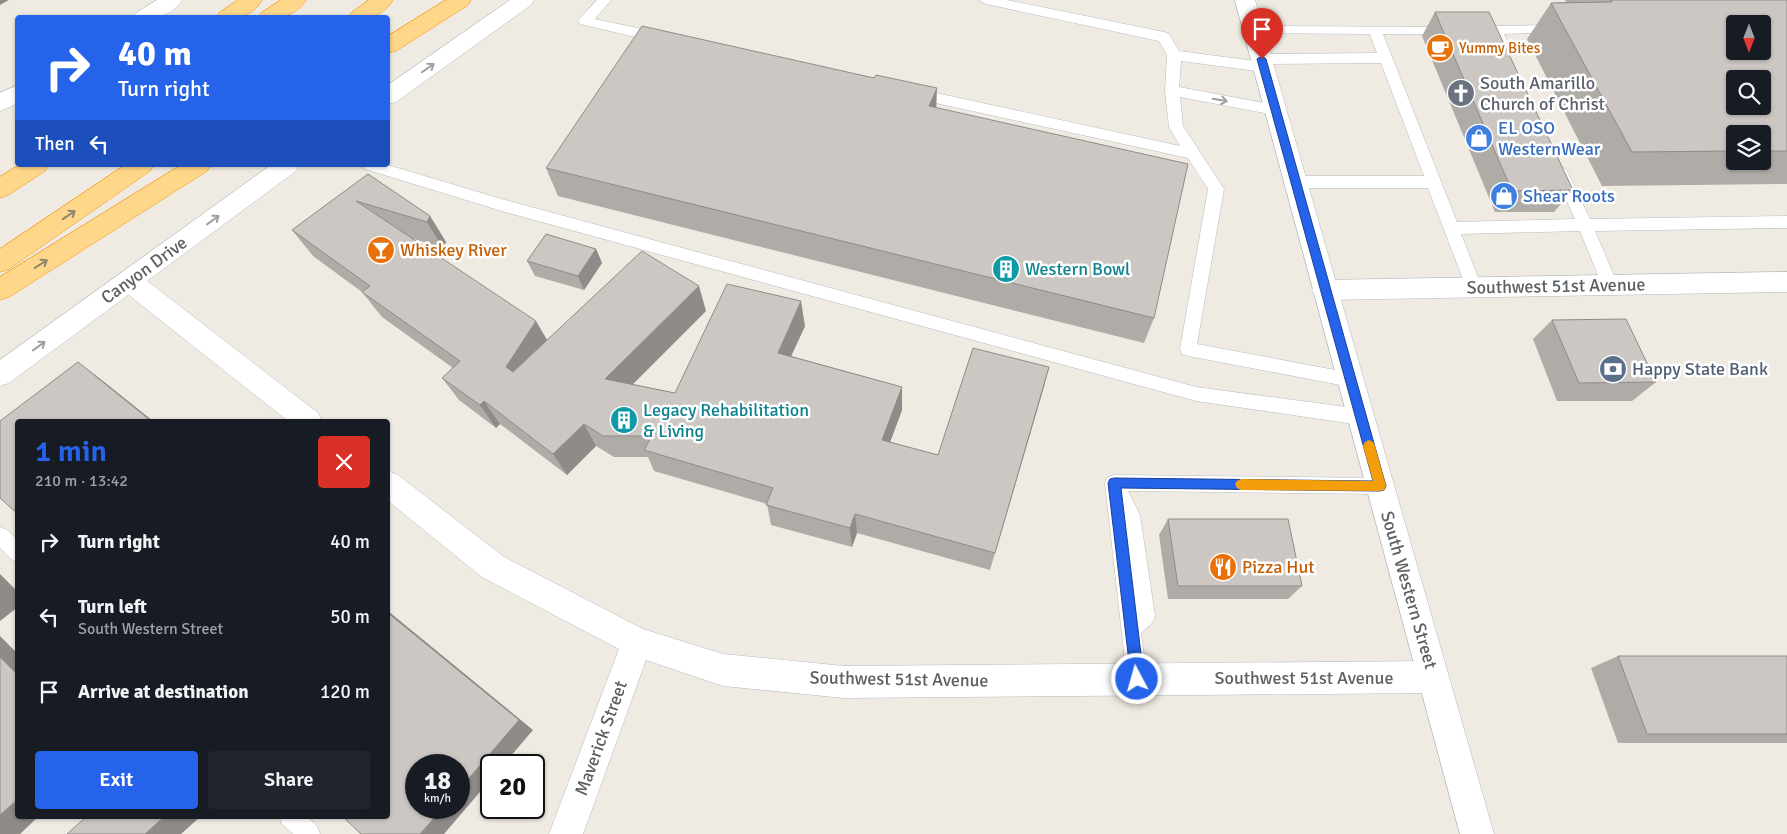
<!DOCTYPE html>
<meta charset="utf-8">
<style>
:root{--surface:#171b24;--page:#20242c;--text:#f1f3f6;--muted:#9ea1a6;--accent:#2563eb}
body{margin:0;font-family:Signika,sans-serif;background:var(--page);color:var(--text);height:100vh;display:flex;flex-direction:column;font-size:19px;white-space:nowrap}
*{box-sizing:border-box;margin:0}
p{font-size:16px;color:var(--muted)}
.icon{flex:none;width:28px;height:28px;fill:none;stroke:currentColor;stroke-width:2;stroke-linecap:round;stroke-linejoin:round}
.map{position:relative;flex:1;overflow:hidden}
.details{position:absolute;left:15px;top:419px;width:375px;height:400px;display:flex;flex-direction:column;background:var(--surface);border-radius:5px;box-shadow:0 1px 4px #0004}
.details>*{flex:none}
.hud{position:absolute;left:15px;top:15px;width:375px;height:152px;border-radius:5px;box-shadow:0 1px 4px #0004;background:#2563eb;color:#fff;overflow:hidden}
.needle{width:32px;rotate:180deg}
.fabs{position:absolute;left:1726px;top:15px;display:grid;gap:10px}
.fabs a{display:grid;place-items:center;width:45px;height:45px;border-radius:5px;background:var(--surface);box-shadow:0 1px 4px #0004;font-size:25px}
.speed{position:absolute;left:405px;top:754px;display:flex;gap:10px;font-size:25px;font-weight:700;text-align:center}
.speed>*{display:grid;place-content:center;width:65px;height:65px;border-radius:50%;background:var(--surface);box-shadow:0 1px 4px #0004;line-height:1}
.speed small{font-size:12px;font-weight:400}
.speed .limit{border:2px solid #111;border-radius:8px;background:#fff;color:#111}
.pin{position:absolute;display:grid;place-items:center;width:42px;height:42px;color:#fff;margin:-51px -21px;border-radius:50% 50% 50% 0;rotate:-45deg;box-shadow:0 0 5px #0007}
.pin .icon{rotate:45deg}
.me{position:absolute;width:55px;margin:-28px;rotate:354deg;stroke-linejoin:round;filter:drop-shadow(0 0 4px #0008)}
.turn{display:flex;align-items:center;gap:18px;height:105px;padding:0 20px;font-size:22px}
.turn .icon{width:65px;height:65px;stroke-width:2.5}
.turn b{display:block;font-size:35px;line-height:42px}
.then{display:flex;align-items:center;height:48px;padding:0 20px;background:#0003;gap:10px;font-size:19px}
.round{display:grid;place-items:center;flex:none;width:52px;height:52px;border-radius:5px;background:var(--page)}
.head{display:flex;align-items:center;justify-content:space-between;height:85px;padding:0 20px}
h1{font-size:30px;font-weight:600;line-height:38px;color:var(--accent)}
.button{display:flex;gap:10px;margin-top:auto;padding:10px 20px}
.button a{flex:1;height:58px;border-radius:5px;background:var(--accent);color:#fff;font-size:20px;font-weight:600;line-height:58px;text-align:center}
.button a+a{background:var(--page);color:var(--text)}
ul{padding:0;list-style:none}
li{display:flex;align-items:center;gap:15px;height:75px;padding:0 20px}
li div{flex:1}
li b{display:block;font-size:19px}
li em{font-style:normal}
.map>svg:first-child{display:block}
</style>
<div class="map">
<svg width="1787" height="834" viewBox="0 0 1787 834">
<rect width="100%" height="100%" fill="#efebe3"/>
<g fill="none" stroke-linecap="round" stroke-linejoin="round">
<g stroke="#b6babe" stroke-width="1">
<g id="service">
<path d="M597,0h14l-16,19 66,14 5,2 2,3 -2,3 -5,2 -81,-19 -2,-3 2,-3z"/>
<path d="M979,0h28l157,32 5,2 10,17 76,10 -1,-2 2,-3 5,-2 116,-1 -7,-19 -122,-1 -2,-3 2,-3 5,-1 201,1 2,3 -2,3 -5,1h-66l74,188 118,-3 -21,-46 2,-4 5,-2 5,2 24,50 197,-3v12l-192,3 23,54 -2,5 -6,1 -6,-1 -2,-5 -22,-54 -119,3 21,53 -2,5 -6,1 -6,-1 -2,-5 -38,-99h-133l-5,-2 -3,-4 3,-4 5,-2h129l-43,-113 -112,1 2,3 -2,3 -5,2 -83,-11 -2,26 96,18 5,1 2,4 -2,4 -5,1 -95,-18 3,29 41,63 -27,155 154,29 6,2 3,5 -3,5 -6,2 -163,-31 -6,-2 -2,-5 28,-160 -20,-31 -275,-60 -5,-2 -2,-3 2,-3 5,-2 267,58 -11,-19 -4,-36 2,-36 -8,-14 -173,-37z"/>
<path d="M1557,25l5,1 2,3 -2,3 -58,2 7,15 -2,3h-10l-11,-22 2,-3 5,-1z"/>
<path d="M363,165h25l117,35 691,187 165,22 6,3 3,5 -3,5 -6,3 -165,-24 -691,-189 -140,-43z"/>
<path d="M1114,475l266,3 6,2 3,6 -3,6 -6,2 -252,-3 12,24 15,101 -3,7 -11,10 6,46 -3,7 -7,3 -7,-3 -3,-7 -22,-196 3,-6z"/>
<path d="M0,527l7,3 11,10v22l-7,-3 -11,-11z"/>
<path d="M279,816h27l11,10 3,8h-27l-11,-10z"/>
</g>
</g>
<g stroke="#b6babe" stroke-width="1">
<g id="minor">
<path d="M129,271l9,3 180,139 4,8h-34l-168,-133 -4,-7 4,-7z"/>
<path d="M1787,272v20l-462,8 -9,-3 -4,-7 4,-7 9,-3z"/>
<path d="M388,471l10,4 106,82 139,72 80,25 121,12 589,-5 11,5 5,11 -5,11 -11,5 -589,5 -121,-12 -77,-26 -63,174h-34l70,-185 -137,-72 -94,-76z"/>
</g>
</g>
<g stroke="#b5b9be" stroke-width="1">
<g id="secondary">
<path d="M157,0h25c-11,18 -30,18 -49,18l3,-5z"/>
<path d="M510,0h24l-3,5 -135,97 -8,2v-19z"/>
<path d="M1235,0h20l239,834h-34z"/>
<path d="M18,85v18l-18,8v-18z"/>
<path d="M271,165h29l-4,6 -287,212 -9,3v-26z"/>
</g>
</g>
<g stroke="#f29100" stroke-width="1">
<g id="motorway">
<path d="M238,0h24c-11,19 -27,18 -46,18l3,-5z"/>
<path d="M281,0h25c-11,18 -29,18 -48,18l3,-5z"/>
<path d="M369,0h24c-11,18 -26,18 -45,18l3,-5z"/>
<path d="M446,0h25l-3,5 -72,46 -8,2v-17z"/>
<path d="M19,165h30l-4,6 -37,24 -8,3v-21z"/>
<path d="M125,165h29l-4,6 -141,98 -9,3v-23z"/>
<path d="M181,165h30l-4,6 -198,126 -9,3v-23z"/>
</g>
</g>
<use href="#service" fill="#fff" fill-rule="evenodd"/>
<use href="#minor" fill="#fff" fill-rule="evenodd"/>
<use href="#secondary" fill="#fff" fill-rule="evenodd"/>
<use href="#motorway" fill="#ffd78a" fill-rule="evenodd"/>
</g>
<g fill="#afaba7" fill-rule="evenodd">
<path d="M1565,0h222v184l-185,2 -75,-147 24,-36 15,-1zM1735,134h27v27h-27z"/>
<path d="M1435,12l138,178 -19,22h-59l-73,-176z"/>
<path d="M936,108l218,210 -10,25 -586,-147 -12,-28z"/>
<path d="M368,174l62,42 16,26 -3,6 -29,-9 133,101 159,-29 -73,73 42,9 130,-67 -14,30 111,31v23l-12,32 48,13 111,-88 -6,23 -53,180 -133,-37 -5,14 -81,-22 -4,-21 -113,-33 -6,-14h-34l-18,-11 -29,29 -67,-51 -4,4 -37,-28 -17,-22 11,-10 -71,-51 -20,-25 -49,-36 -21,-26z"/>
<path d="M596,249l6,14 -18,27 -49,-14 -8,-15z"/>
<path d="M1552,320l104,62 -24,19h-75l-24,-62z"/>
<path d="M1168,519l134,67 -14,13h-120l-9,-64z"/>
<path d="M1618,656h169v87h-169l-27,-75z"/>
</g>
<g fill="#8f8b88">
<path d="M0,0h9l-9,5z"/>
<path d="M937,88l-1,29 -7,-11z"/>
<path d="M430,216l16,26 -3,6 -16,-26z"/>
<path d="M596,249l6,14 -18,27 -6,-14z"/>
<path d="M699,286l7,25 -90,90 -11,-22z"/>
<path d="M801,301l4,25 -23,50 -4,-23z"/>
<path d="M536,321l14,24 -29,45 -15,-23z"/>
<path d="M78,362l25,19 50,40h-2z"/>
<path d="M1049,367l-6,23 -53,180 5,-17z"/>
<path d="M902,387v23l-19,51 -1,-21z"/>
<path d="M484,401l16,23 -4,4 -16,-23z"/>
<path d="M584,424l12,22 -29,29 -14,-21z"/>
<path d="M855,514l2,19 -5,14 -2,-19z"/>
<path d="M0,574l18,18v15l-18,14z"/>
<path d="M388,611l145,119 -30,35h-12v14l-47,55h-24l23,-26h16v-18z"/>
<path d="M0,636l18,18v21l-18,-18z"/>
<path d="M18,799v17h21l-19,18h-20v-19z"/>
<path d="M165,816h36l-20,18h-36z"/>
</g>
<g fill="#ccc7c2" stroke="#8f8b88" fill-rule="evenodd">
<path d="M1611,0h176v151h-25v-17h-27v17l-103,1 -81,-149 61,-1zM1735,24h27v27h-27zM1735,79h27v27h-27z"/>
<path d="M1435,12h54l84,178 -61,1z"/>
<path d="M642,26l232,52 2,-3 61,13 -8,18 259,58 -34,154 -608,-150z"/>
<path d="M368,174l62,42 -3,6 -71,-21 180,120 -30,46 7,5 129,-121 57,35 -94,93 70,14 52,-109 74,17 -23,52 124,34 -20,53 56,15 35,-107 76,19 -54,186 -140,-39 -5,14 -84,-23 7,-17 -129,-38 8,-14h-49l-19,-12 -31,30 -69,-53 -4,4 -38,-27 18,-17 -98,-69 8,-6 -78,-56z"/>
<path d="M546,234l50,15 -18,27 -51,-15z"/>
<path d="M1626,319l30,63 -77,1 -27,-63z"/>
<path d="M78,362l73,59h-133v93l-18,-16v-77z"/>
<path d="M1168,519h120l14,67h-124z"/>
<path d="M388,613l131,107 -60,70v-25h-43v43h27l-23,26h-59l-19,-18h46z"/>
<path d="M1618,656h169v78h-140z"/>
<path d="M0,657l18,18v124l-18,16z"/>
<path d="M87,816h78l-20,18h-78z"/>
</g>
<defs><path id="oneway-shaft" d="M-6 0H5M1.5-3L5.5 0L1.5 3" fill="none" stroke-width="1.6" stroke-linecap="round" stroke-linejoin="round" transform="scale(1.25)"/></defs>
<g stroke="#9da0a2">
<use href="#oneway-shaft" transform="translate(428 68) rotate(-35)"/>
<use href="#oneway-shaft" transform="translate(1220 100) rotate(10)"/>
<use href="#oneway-shaft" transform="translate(213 220) rotate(-36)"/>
<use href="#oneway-shaft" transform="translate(39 346) rotate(-36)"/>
</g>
<g stroke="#8c846f">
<use href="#oneway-shaft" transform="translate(69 215) rotate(-34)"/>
<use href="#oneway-shaft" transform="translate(41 264) rotate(-32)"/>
</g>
<path fill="#2563eb" stroke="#184099" d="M1262,56l4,3 120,427 -2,4 -4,1 -259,-3 23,191 -2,5 -5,2 -5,-2 -1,-5 -23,-196 2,-4 4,-1 259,3 -116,-422z"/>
<path fill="#f59e0b" d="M1369,440l4,2 2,4 11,40 -2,4 -4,1 -139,-1 -4,-2 -2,-4 2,-3 4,-2 132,2 -10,-35 2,-4z"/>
<defs>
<g id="cafe-disc" transform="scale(1.4375)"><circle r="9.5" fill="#e8710a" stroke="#fff"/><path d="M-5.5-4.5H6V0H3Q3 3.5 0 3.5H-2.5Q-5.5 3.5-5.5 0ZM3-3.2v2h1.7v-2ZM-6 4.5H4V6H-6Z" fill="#fff"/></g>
<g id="church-disc" transform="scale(1.4375)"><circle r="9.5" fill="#6b7280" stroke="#fff"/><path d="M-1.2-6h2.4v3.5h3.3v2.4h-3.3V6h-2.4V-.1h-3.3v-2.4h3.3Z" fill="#fff"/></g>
<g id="shop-disc" transform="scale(1.4375)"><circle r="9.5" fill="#3f7fe0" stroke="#fff"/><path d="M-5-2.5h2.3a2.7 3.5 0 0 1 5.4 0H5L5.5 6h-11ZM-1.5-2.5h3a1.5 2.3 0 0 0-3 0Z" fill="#fff"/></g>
<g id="bar-disc" transform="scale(1.4375)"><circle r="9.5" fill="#e8710a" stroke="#fff"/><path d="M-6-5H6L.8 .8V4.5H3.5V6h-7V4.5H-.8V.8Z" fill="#fff"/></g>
<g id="building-disc" transform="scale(1.4375)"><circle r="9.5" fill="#0f9aa8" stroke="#fff"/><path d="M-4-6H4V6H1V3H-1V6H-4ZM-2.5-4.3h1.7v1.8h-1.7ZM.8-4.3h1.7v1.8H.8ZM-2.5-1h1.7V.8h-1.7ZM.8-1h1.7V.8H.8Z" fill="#fff"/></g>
<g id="bank-disc" transform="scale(1.4375)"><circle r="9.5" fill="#5c6f8a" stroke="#fff"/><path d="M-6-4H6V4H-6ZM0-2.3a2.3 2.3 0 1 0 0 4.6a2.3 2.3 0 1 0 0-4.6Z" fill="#fff"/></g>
<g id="restaurant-disc" transform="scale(1.4375)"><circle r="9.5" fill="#e8710a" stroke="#fff"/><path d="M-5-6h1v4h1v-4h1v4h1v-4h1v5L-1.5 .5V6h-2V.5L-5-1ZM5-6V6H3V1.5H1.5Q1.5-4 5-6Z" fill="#fff"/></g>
</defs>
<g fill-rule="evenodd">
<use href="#cafe-disc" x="1440" y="48"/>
<use href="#church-disc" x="1461" y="93"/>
<use href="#shop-disc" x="1479" y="138"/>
<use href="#shop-disc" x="1504" y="196"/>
<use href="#bar-disc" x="381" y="250"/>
<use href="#building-disc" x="1006" y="269"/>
<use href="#bank-disc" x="1613" y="369"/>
<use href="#building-disc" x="624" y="420"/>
<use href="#restaurant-disc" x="1223" y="567"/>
</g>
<g text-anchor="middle" stroke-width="5" stroke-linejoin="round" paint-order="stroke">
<g font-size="15" fill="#c56008" stroke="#fff" text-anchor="start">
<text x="1459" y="53">Yummy Bites</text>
</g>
<g font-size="18" fill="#5b616d" stroke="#fff" text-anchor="start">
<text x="1480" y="89">South Amarillo<tspan x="1480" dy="21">Church of Christ</tspan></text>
</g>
<g font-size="18" fill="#366cbe" stroke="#fff" text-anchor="start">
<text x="1498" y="134">EL OSO<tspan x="1498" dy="21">WesternWear</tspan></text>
<text x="1523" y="202">Shear Roots</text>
</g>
<g font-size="18" fill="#c56008" stroke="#fff" text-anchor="start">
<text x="400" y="256">Whiskey River</text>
<text x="1242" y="573">Pizza Hut</text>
</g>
<g font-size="18" fill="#0d838f" stroke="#fff" text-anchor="start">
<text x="1025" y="275">Western Bowl</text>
<text x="643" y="416">Legacy Rehabilitation<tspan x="643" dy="21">&amp; Living</tspan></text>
</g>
<g font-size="18" fill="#5b6064" stroke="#fff">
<text transform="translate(144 270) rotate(-36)" y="6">Canyon Drive</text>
<text transform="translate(1556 286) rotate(-1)" y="6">Southwest 51st Avenue</text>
<text transform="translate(1409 590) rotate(74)" y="6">South Western Street</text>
<text x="1304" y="684">Southwest 51st Avenue</text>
<text transform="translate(899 679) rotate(1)" y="6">Southwest 51st Avenue</text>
<text transform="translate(601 738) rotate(-70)" y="6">Maverick Street</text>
</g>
<g font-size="18" fill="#4e5e75" stroke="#fff" text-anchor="start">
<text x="1632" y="375">Happy State Bank</text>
</g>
</g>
</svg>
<div class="fabs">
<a><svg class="needle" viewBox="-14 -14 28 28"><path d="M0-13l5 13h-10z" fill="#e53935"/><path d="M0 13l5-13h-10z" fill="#9ea1a6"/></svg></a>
<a><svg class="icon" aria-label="search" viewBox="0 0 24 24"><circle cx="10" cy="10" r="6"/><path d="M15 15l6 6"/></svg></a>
<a><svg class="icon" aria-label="layers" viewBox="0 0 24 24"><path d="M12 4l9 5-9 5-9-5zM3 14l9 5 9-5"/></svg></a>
</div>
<div class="speed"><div>18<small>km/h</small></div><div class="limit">20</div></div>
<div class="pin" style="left:1262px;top:59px;background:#d93025"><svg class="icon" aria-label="arrive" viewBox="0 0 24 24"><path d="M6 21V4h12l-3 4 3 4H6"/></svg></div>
<svg class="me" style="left:1137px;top:679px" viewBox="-20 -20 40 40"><circle r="17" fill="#2563eb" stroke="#fff" stroke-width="3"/><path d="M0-11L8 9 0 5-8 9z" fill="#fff"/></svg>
<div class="hud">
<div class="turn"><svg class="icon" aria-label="right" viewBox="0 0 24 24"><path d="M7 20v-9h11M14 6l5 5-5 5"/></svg><div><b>40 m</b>Turn right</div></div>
<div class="then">Then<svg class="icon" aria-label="left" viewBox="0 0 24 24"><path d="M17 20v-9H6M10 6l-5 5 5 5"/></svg></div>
</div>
<section class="details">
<div class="head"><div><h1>1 min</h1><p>210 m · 13:42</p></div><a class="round" style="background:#d93025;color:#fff"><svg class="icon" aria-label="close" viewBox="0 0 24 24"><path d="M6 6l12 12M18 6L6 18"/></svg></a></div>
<ul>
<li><svg class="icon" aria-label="right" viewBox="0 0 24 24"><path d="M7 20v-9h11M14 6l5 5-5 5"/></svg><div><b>Turn right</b></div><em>40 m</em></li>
<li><svg class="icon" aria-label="left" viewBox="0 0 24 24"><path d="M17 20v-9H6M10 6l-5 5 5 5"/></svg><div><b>Turn left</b><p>South Western Street</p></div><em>50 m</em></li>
<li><svg class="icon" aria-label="arrive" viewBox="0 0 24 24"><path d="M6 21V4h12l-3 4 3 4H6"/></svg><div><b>Arrive at destination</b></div><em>120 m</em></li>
</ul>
<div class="button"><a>Exit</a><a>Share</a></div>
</section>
</div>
